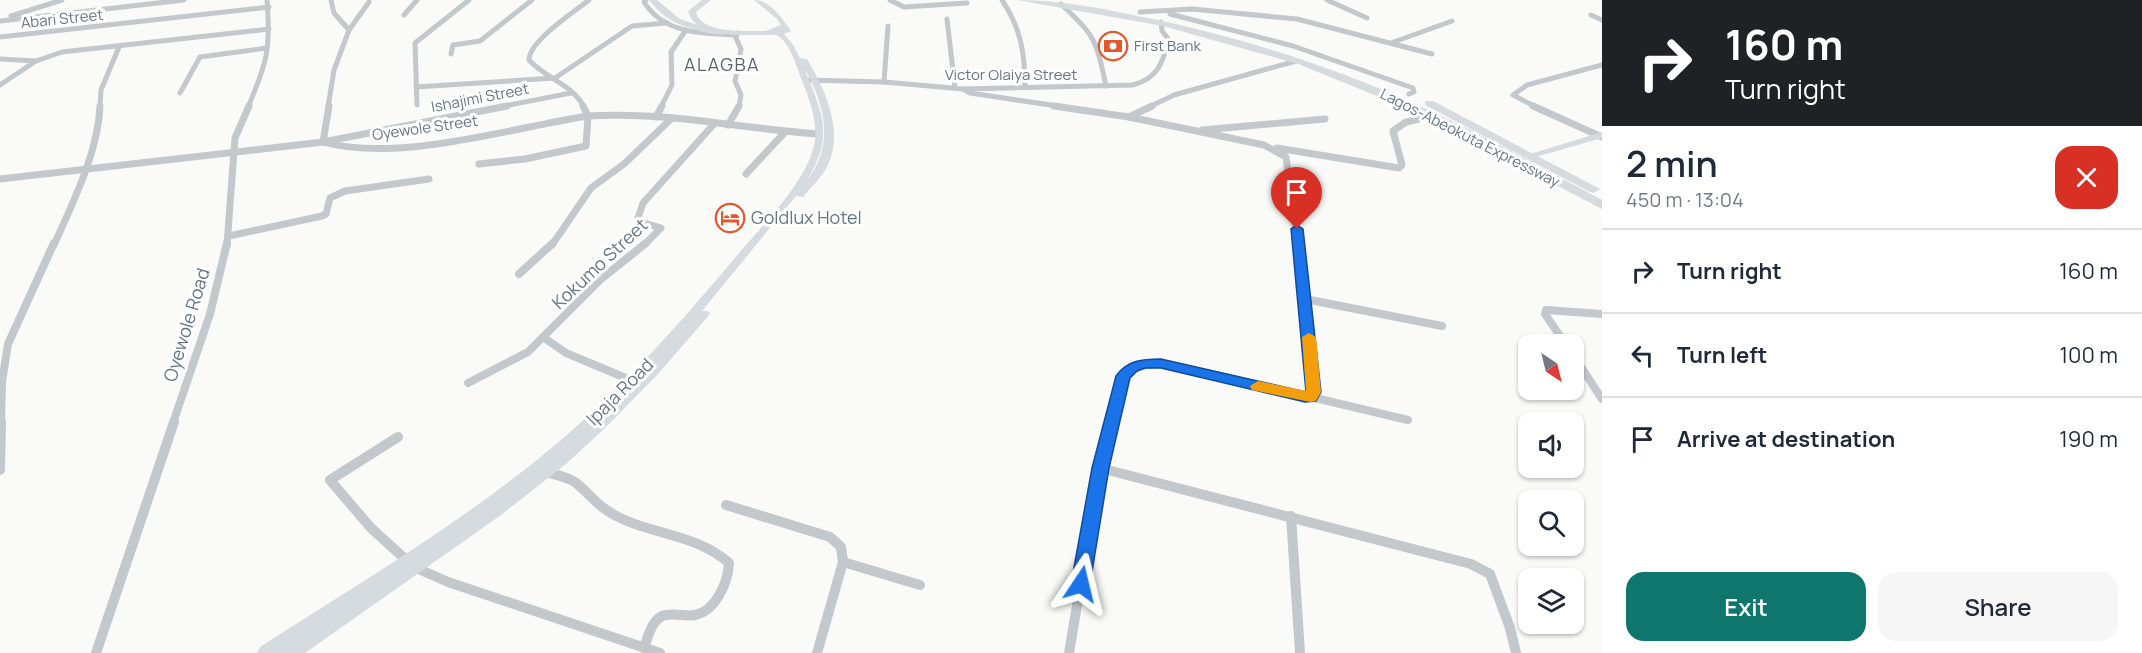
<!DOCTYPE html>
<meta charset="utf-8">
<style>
:root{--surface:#fff;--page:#f6f6f7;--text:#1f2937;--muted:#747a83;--line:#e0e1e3;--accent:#0f766e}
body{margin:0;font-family:Manrope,sans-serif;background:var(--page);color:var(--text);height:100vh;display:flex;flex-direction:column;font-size:22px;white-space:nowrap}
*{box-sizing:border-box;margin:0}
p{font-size:20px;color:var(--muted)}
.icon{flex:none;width:33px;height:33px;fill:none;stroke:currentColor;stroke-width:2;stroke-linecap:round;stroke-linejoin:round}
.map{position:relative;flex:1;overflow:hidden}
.details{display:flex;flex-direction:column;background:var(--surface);width:540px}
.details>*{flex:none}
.guide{background:#202124;color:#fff;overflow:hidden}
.needle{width:39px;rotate:145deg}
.tools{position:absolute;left:1518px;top:334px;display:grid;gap:12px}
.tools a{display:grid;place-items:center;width:66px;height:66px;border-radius:12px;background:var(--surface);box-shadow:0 2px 4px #0004;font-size:30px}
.pin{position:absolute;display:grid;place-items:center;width:51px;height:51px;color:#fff;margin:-62px -26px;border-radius:50% 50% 50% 0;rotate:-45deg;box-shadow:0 0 6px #0007}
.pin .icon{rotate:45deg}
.me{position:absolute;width:66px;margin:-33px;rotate:10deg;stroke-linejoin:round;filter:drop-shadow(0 0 4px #0008)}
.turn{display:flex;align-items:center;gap:21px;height:126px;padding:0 24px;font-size:27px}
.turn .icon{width:78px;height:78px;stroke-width:2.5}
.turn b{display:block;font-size:42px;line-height:51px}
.round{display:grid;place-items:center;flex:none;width:63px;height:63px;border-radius:18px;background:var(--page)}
.overview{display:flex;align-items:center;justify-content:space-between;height:102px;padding:0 24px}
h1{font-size:36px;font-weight:600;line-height:45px}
.primary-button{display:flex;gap:12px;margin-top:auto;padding:12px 24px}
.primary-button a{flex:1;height:69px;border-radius:18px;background:var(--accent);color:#fff;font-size:24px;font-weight:600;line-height:69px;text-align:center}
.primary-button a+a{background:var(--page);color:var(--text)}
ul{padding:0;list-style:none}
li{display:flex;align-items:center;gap:18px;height:84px;padding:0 24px;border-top:2px solid var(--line)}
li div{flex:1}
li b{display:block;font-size:22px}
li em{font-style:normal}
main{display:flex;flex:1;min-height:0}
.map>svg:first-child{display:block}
</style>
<main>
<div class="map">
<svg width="1602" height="653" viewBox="0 0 1602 653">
<rect width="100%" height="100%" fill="#fafaf8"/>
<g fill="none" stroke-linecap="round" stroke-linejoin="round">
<g stroke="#c3c8cc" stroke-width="5">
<path d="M646,0l-2,2c20,32 59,32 93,33"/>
<path d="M890,0l14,7 63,-4"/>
<path d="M1002,0c19,28 23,54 23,87"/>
<path d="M1327,0l40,18"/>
<path d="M1061,4c35,33 35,35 45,82"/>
<path d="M1140,12l52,-3 105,10 135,35"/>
<path d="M1170,14l123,32 120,42 1,4 -5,2"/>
<path d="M404,15l13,-15"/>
<path d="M1591,15l11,5"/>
<path d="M11,16l51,-16"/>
<path d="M947,19l8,69"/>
<path d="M0,21l184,-21"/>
<path d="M349,30l20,-28"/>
<path d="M737,33l-1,5 5,11 -6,32 6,14 -2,12"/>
<path d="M0,37l269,-30"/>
<path d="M1391,43l61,-22"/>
<path d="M451,54l2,-9 27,-4 52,-41"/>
<path d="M0,59l36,2"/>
<path d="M806,80l78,2 79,7 170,-4c25,-7 29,-21 36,-45l-7,-9 -1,-9"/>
<path d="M884,82l4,-56"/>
<path d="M0,85l36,-24 26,-9 207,-23"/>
<path d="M416,87l139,-9 77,-52 35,-3"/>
<path d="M963,89l7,4 94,14"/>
<path d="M180,93l20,-36 67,-9"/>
<path d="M417,105l-2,-62 54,-43"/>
<path d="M100,107l1,-17 18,-43"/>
<path d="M248,107c19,-44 23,-59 19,-107"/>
<path d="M328,107l6,-37 15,-40 -15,-17 -3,-13"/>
<path d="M499,107l72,-14"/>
<path d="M584,107c-12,-23 -39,-29 -55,-47 0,-19 45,-48 60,-60"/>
<path d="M661,107l11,-22 -1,-33 15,-22"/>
<path d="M1149,107l25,-12 122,-34"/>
<path d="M1536,107l-23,-12 14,-10 75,-20"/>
</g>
<g stroke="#c3c8cc" stroke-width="7">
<path d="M329,106l-6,36 184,-36"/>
<path d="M1054,106l75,11 135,28 22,12 12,88"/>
<path d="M1533,106l69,31"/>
<path d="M656,117l6,-11"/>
<path d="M1129,117l23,-11"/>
<path d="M728,125l11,-19"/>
<path d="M1202,130l123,-11"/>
<path d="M1277,148l122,20 3,-3 -9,-34 13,-9 26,-6"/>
<path d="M479,164l46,-5 61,-13 2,-30 -5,-10"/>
<path d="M746,174l39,-42"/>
<path d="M0,179l323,-37c76,21 187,-14 265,-26 78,-5 154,13 231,18"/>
<path d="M229,236l93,-20 4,-2 4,-16 15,-7 84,-12"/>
<path d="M54,245c19,-43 44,-92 46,-139"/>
<path d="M227,245l8,-107 14,-32"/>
<path d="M552,245l39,-57 33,-24 48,-46"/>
<path d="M644,245l17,-17 -20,-6 -3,-4 5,-15 71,-79"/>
</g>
<g stroke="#c3c8cc" stroke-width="8">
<path d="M519,274l34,-31"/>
<path d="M1305,299l137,27"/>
<path d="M543,337l23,16 67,28"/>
<path d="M1566,345l-21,-31 1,-4 56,4"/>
<path d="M1574,356l28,43"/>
<path d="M468,383l60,-31 72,-72 46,-37"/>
<path d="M1311,397l97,23"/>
<path d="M1,423l1,-41 6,-38 46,-101"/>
<path d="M173,423l37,-109 17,-71"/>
<path d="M1111,423c9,-35 6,-59 50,-59l150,33 3,-5 -16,-149"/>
</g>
<g stroke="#c3c8cc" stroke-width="10">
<path d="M398,437l-68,43 41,48 43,39 34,15 212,71"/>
<path d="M1100,468l371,96 19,10 20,54 6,25"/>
<path d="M0,470l1,-48"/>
<path d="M546,472c9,3 23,5 30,11 13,10 20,22 35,30 37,22 85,20 118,50 -1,19 -13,48 -34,52 -10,2 -22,-3 -33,1 -11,6 -14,21 -18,32"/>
<path d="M726,505l104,32 11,10 2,15 -26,91"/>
<path d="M1291,516l9,137"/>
<path d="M843,562l77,23"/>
<path d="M96,653l78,-231"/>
<path d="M1069,653l31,-185 12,-46"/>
</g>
<g fill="#d6dbdf" fill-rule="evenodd">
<path d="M754,0c17,0 28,19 37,31l-7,3 8,9 8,15 7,1c18,30 38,73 20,108 -6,11 -16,20 -24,30l-7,-1 -94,115h6l2,3 -52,60 -54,55 -38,35 -65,51 -196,138h-48l3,-6c98,-63 198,-122 288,-196 69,-57 129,-124 186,-192 25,-31 76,-79 81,-119 2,-19 -5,-39 -12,-57 -5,-12 -13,-41 -25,-47 -4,-2 -8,-2 -12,-5l15,-6 -4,-6zM804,68c21,35 31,78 3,112 28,-45 15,-67 -3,-112z"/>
<path d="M1602,132v6l-70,20 -5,-3z"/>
</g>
<path fill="#d6dbdf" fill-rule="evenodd" d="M702,0h9l-15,12c6,24 56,18 76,19l4,2 -4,2c-25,-1 -76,6 -84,-24z"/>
<g fill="#d6dbdf" fill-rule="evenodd">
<path d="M649,0h8l23,19 18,6 35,7c-13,8 -55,-6 -67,-15 -7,-5 -12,-11 -17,-17z"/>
<path d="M1017,0c44,0 88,9 131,18 93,19 185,49 272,88 62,28 122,62 182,94v9l-188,-98 -116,-47 -135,-38z"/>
<path d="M1425,101h8l167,88 -6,4 -4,-1 -165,-87z"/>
</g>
</g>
<path fill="#1a73e8" stroke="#114b97" stroke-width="1.5" d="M1297,225l6,4 18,163 -5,9 -11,1 -144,-34h-16l-8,3 -7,7 -21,90 -19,116 -3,5 -6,3 -7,-3 -3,-5 21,-116 24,-92c11,-16 27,-17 45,-17l145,33 -15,-163z"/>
<path fill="#f59e0b" d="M1309,333l7,4 5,55 -5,9 -5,1 -59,-12 -2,-4 8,-5 48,10 -4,-54z"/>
<defs>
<g id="bank-ring" transform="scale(1.5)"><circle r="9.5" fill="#fff" stroke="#e4572e" stroke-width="1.5"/><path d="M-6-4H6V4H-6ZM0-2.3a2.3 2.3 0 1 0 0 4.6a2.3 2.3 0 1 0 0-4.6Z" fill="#e4572e"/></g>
<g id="hotel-ring" transform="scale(1.5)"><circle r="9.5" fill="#fff" stroke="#e4572e" stroke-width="1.5"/><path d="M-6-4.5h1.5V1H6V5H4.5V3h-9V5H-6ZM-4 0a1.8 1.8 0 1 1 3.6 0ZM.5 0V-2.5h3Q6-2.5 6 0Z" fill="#e4572e"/></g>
</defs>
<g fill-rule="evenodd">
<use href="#bank-ring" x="1113" y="46"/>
<use href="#hotel-ring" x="730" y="218"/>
</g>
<g text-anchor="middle" stroke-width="6" stroke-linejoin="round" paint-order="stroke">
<g font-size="15" fill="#657683" stroke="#fff">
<text transform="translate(62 19) rotate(-6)" y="5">Abari Street</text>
<text x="1011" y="80">Victor Olaiya Street</text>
<text transform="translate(480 98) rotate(-11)" y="5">Ishajimi Street</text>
<text transform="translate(425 128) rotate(-8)" y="5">Oyewole Street</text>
<text transform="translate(1470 138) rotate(27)" y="5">Lagos-Abeokuta Expressway</text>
</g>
<g font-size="15" fill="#657683" stroke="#fff" text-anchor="start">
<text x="1134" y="51">First Bank</text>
</g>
<g font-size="18" letter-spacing="1.5" fill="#57646e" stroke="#fff">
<text x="722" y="71">ALAGBA</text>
</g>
<g font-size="18" fill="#657683" stroke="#fff" text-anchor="start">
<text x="751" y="224">Goldlux Hotel</text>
</g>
<g font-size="18" fill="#657683" stroke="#fff">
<text transform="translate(600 264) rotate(-43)" y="6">Kokumo Street</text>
<text transform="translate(187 325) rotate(-73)" y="6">Oyewole Road</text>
<text transform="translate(620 392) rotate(-45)" y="6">Ipaja Road</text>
</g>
</g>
</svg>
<div class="tools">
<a><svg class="needle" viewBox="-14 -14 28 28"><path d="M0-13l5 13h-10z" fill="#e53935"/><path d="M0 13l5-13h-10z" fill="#747a83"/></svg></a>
<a><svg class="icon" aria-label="sound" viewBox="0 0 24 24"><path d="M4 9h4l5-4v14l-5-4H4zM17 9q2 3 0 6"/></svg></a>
<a><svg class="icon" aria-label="search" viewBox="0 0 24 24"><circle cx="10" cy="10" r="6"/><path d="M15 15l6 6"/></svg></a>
<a><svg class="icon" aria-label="layers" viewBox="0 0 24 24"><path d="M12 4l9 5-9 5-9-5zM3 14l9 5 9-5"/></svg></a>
</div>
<div class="pin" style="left:1297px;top:229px;background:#d93025"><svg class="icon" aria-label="arrive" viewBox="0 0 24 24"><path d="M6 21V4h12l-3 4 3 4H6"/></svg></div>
<svg class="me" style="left:1081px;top:584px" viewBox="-20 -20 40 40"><path d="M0-17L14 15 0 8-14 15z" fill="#1a73e8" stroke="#fff" stroke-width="4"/></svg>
</div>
<section class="details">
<div class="guide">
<div class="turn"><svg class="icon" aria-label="right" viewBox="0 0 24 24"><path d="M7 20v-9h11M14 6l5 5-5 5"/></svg><div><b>160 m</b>Turn right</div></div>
</div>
<div class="overview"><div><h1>2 min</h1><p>450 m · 13:04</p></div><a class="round" style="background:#d93025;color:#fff"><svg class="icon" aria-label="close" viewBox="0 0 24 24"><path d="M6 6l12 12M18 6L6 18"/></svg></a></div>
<ul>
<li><svg class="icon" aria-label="right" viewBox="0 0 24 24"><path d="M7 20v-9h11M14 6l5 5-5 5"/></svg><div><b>Turn right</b></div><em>160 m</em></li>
<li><svg class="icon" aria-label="left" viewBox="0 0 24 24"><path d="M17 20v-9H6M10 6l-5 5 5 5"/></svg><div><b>Turn left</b></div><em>100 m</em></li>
<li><svg class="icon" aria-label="arrive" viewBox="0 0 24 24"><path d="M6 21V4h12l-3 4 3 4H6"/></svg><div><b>Arrive at destination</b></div><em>190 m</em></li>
</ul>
<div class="primary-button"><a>Exit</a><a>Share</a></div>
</section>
</main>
